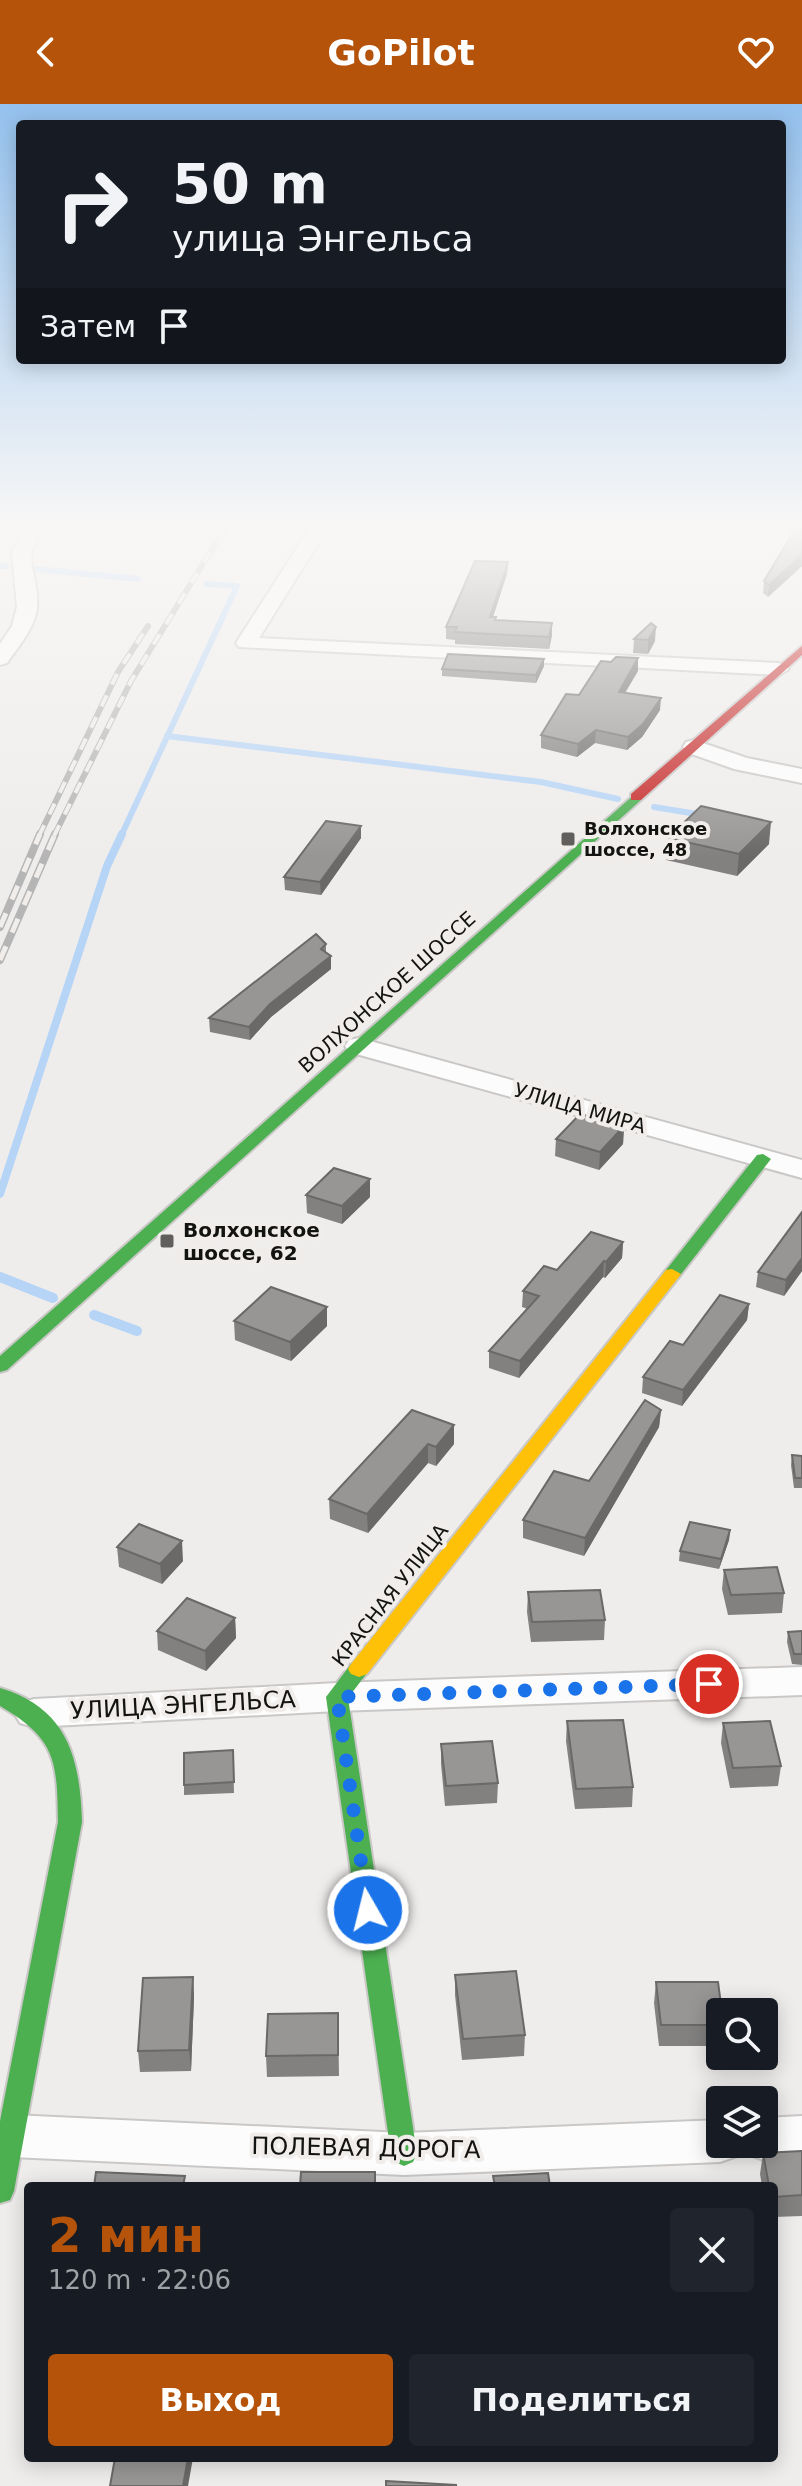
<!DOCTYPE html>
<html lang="ru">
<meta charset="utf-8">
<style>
:root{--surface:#171b24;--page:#20242c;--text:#f1f3f6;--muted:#9ea1a6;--accent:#b45309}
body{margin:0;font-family:"DejaVu Sans",sans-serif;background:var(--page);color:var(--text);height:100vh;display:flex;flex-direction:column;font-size:30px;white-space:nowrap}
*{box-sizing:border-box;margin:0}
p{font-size:26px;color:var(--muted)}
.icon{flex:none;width:44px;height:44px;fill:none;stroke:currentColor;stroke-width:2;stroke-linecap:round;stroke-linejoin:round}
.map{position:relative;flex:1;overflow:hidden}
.panel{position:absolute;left:24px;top:2078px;width:754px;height:280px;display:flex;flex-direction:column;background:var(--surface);border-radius:8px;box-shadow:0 4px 20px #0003}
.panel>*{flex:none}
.top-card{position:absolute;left:16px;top:16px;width:770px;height:244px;border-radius:8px;box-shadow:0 4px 20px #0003;background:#171b24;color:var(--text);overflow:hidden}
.fabs{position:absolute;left:706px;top:1894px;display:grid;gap:16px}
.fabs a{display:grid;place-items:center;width:72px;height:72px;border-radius:8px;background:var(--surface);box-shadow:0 4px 20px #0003;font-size:40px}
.pin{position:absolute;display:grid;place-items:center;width:68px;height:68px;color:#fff;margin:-34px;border:4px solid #fff;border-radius:50%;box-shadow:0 2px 8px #0007}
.me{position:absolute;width:88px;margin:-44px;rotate:352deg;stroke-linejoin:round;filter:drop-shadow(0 0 6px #0008)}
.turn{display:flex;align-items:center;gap:28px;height:168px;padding:0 24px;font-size:36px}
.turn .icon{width:104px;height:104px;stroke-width:2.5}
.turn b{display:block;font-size:56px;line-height:68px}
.then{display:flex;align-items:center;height:76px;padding:0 24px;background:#0003;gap:16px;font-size:30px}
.round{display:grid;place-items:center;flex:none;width:84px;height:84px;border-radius:8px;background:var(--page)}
.overview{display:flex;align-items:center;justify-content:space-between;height:136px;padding:0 24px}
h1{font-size:48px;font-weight:800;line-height:60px;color:var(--accent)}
.primary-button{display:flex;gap:16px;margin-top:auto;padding:16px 24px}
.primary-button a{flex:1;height:92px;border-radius:8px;background:var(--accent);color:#fff;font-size:32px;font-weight:800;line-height:92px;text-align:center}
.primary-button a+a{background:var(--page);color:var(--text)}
header{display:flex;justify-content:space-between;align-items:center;height:104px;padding:0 24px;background:var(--accent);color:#fff;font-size:36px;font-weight:800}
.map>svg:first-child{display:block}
</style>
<header><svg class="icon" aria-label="back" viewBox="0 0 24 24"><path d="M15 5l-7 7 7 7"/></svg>GoPilot<svg class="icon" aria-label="heart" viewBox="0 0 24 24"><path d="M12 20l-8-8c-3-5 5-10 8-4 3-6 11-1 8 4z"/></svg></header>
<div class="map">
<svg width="802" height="2382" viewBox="0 0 802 2382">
<rect width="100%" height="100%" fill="#efedec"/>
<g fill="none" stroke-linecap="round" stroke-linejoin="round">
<g stroke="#b6d4f6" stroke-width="6">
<path d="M0,462h6"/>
<path d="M36,465l102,10"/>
<path d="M167,632l374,46 77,17"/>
<path d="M654,703l49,8"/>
<path d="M121,732l116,-250 -30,-2"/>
</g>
<path stroke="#b6d4f6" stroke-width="8" d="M0,1090l107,-328 15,-32"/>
<g stroke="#b6d4f6" stroke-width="10">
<path d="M0,1173l53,21"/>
<path d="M94,1211l43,16"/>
</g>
<g stroke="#c9c8c7" stroke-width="4">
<g id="street">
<path d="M27,419h18c-27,40 -5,47 -8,85 -2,20 -19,39 -30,55l-7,2v-21l12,-18 5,-19 -5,-53z"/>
<path d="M313,419h18l-72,115 520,25 10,6 -10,6 -540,-28 -3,-4z"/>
<path d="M694,636l53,18 55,11v14l-68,-14 -48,-17 -3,-5 3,-5z"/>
<path d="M359,934l443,122v18l-453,-126 -4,-6 4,-6z"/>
<path d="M802,1563v28l-465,16 -303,16 -14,-4 -6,-10 6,-10 14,-4 303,-16z"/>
<path d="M12,2011l392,18 316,-13v24h22l-5,12 -17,6 -316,13 -392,-18 -12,-5v-32z"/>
<path d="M802,2012v42l-38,2 -17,-6 -4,-10h21v-26z"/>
</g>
</g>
<g stroke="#c9c8c7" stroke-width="4">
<g id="fast">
<path d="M636,689l5,1v6l-634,570 -7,2v-16z"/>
<path d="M763,1050l8,5 -93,119h-12l-3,-4 3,-4 91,-115z"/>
<path d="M359,1557l8,3 3,5 -22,29 69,456 -4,8 -9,4 -9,-4 -4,-8 -65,-457 25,-33z"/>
<path d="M0,1584c68,20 80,71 82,134l-68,369 -4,9 -10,3v-82l58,-299c-1,-62 -2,-83 -58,-116z"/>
</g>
</g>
<g stroke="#c9c8c7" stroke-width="4">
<path id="slow" d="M672,1165l9,5 -3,4 -311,396 -8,3 -8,-3 -3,-5 3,-5 315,-394z"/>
</g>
<g stroke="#c9c8c7" stroke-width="4">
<path id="jam" d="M802,542v9l-161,145h-10v-6z"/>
</g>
<use href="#street" fill="#fdfcfc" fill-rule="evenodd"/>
<use href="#fast" fill="#4caf50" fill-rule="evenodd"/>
<use href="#slow" fill="#ffc107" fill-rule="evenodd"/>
<use href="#jam" fill="#c62828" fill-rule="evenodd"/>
<g stroke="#b5b5b5" stroke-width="6">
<g id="rail-far1">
<path d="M39,732l79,-164 30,-46"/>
<path d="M54,732l77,-155 97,-158"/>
</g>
</g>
<g stroke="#b5b5b5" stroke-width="8">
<g id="rail">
<path d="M0,823l40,-93"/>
<path d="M0,856l55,-126"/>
</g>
</g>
<use href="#rail-far1" stroke="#f0edeb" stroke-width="4" stroke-dasharray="12" stroke-linecap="butt"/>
<use href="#rail" stroke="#f0edeb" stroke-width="5" stroke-dasharray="15" stroke-linecap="butt"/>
</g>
<g fill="#828180">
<path d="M802,419v43l-34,31 -5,-4 1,-12z"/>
<path d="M508,458l-1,12 -14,43h3v3l56,3v12l-3,14 -94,-5v-4l-9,-1v-12z"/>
<path d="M634,535l21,2 -7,13 -15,-1z"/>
<path d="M544,555v7l-8,17 -94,-7v-7z"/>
<path d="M638,567l-13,22 35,17 -18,27 -15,13 -32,-7 -18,14 -36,-9v-13l38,-40z"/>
<path d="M361,722v12l-40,57 -36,-5 -1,-13z"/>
<path d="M668,734l101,6 -32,32 -71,-16z"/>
<path d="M326,840v8l5,17 -60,48 -21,23 -40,-8 -1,-14z"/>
<path d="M624,1022l-1,18 -24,26 -44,-14 1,-17z"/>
<path d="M370,1075v18l-28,27 -35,-11 -1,-18z"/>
<path d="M802,1108v59l-18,25 -28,-9 2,-15z"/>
<path d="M623,1138l-1,16 -17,20 -2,-1 -84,101 -30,-10v-17l39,-42 -6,-2 1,-16 34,-21z"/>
<path d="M749,1200l-2,16 -65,86 -40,-13 1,-16z"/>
<path d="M234,1217l93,5 -36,35 -56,-21z"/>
<path d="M412,1306l42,34 -18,22 -8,-3 -60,70 -38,-14 -1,-20z"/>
<path d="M661,1306l-2,17 -75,129 -61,-18v-18l66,-39z"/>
<path d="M792,1351l10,1v32h-8l-3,-23z"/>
<path d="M730,1426l-1,10 -10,29 -40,-8 1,-10z"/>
<path d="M117,1443l66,14 -21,23 -43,-17z"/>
<path d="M724,1466l60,23 -2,20 -54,2 -6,-26z"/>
<path d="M528,1488l77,28 -1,20 -73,2 -4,-30z"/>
<path d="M235,1514l1,20 -30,33 -48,-21 -1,-19z"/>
<path d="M802,1527v34l-10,-1 -5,-22 1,-10z"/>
<path d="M567,1617l66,66 -1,20 -57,2 -9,-68z"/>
<path d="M723,1619l58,43 -3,20 -48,2 -9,-45z"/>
<path d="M441,1640l57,39 -1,20 -52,3 -4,-42z"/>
<path d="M233,1646l1,43 -50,2v-10z"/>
<path d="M455,1871l70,60 -1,21 -62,4 -7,-65z"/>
<path d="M193,1873l1,20 -3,74 -51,1 -2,-21z"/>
<path d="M656,1878l64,30v34h-61l-5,-43z"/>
<path d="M338,1909l1,63 -72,1 -1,-21z"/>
<path d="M802,2047v65l-28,1v-31h-12l-2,-12 3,-21z"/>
</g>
<g fill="#6a6968">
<path d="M802,451v11l-34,31 1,-12z"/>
<path d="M508,458l-1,12 -18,55 1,-12z"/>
<path d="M552,519v12l-3,14v-12z"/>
<path d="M656,523l-1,14 -7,13v-14z"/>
<path d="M638,554v13l-20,33 1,-12z"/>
<path d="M544,555v7l-8,17v-8z"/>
<path d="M661,594l-1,12 -18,27 -15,13 1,-13z"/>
<path d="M596,626l-1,13 -18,14 1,-13z"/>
<path d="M771,718l-2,22 -32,32 2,-22z"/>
<path d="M361,722v12l-40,57 -1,-13z"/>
<path d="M331,852v13l-60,48 -21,23 -1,-13 21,-23z"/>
<path d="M624,1022l-1,18 -24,26 1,-18z"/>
<path d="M370,1075v18l-28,27v-18z"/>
<path d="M623,1138l-1,16 -17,20 1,-16z"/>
<path d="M802,1154v13l-18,25 2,-16z"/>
<path d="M604,1157l-1,16 -84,101 1,-17z"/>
<path d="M749,1200l-2,16 -65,86 1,-16z"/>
<path d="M327,1203v19l-36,35 -1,-19z"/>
<path d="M661,1306l-2,17 -75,129 1,-18z"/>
<path d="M454,1321v19l-18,22v-19z"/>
<path d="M428,1340v19l-60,70 -1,-19z"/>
<path d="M730,1426l-1,10 -10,29 2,-10z"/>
<path d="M182,1437l1,20 -21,23 -2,-20z"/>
<path d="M235,1514l1,20 -30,33 -1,-20z"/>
<path d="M193,1873l1,20 -3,74 -2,-21z"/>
<path d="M188,2354h5l-5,28h-5z"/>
</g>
<g fill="#979695" stroke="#6a6968" stroke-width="2">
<path d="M799,419h3v32l-33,30 -5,-4z"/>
<path d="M475,457l33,1 -18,55h6l-1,3 57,3 -3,14 -94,-5 2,-5h-11z"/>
<path d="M651,519l5,4 -8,13 -14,-1z"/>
<path d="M448,550l96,5 -8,16 -94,-6z"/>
<path d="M616,553l22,1 -19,34 42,6 -18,26 -15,13 -32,-7 -18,14 -37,-9 25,-41 13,1 22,-34 10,1z"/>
<path d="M701,702l70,16 -32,32 -71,-16z"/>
<path d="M326,717l35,5 -41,56 -36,-5z"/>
<path d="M316,830l10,10 -5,5 10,7 -61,48 -21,23 -40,-9z"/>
<path d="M580,1010l44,12 -24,26 -44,-13z"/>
<path d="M334,1064l36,11 -28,27 -36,-11z"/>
<path d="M802,1108v46l-16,22 -28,-8z"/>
<path d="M591,1128l32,10 -17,20 -2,-1 -84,100 -31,-10 50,-55 -16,-5 21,-25 13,4z"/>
<path d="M271,1183l56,20 -37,35 -56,-21z"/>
<path d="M720,1191l29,9 -66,86 -40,-13 27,-36 13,4z"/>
<path d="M645,1296l16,10 -76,128 -62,-18 31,-49 35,10z"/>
<path d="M412,1306l42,15 -18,22 -8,-3 -61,70 -38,-15z"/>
<path d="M792,1351l10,1v22h-7z"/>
<path d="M690,1418l40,8 -9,29 -41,-8z"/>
<path d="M139,1420l43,17 -22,23 -43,-17z"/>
<path d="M777,1463l7,26 -53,2 -7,-25z"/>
<path d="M600,1486l5,30 -73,2 -4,-30z"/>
<path d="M187,1494l48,20 -30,33 -48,-20z"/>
<path d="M802,1527v23h-8l-6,-22z"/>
<path d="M623,1616l10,67 -57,2 -9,-68z"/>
<path d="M770,1617l11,45 -48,2 -10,-45z"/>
<path d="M492,1637l6,42 -52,3 -5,-42z"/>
<path d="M233,1646l1,32 -50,3v-32z"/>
<path d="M516,1867l9,64 -62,4 -8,-64z"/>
<path d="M193,1873l-4,73 -51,1 5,-73z"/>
<path d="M656,1878h62l4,30h-2v13h-59z"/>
<path d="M338,1909v42l-72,1 2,-42z"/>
<path d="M802,2047v44l-28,2v-11h-5l-6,-33z"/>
<path d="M96,2068l89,4 -2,10h-89z"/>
<path d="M301,2068h74v14h-75z"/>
<path d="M548,2069l2,13h-55l-2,-10z"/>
<path d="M115,2354h73l-5,28h-73z"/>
<path d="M386,2377l70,4v1h-70z"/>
</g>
<linearGradient id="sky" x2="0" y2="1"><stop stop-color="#94c1ee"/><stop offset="0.56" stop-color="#f8f7f6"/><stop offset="1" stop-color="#f8f7f6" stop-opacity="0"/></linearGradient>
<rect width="802" height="753" fill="url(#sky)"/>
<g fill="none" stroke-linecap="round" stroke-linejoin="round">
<path stroke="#1a73e8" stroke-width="14" stroke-dasharray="0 25.2" d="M368,1806l-31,-213 372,-13"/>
</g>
<g fill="#605f5e" stroke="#f0edeb" stroke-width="3">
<rect x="560" y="727" width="16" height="16" rx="4"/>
<rect x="159" y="1129" width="16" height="16" rx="4"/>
</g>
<g text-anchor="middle" stroke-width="8" stroke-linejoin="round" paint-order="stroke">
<g font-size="18" font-weight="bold" fill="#131312" stroke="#f0edeb" text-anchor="start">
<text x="584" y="731">Волхонское<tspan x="584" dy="21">шоссе, 48</tspan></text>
</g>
<g font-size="20" fill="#131312" stroke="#f0edeb">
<text transform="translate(387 888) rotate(-42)" y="7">ВОЛХОНСКОЕ ШОССЕ</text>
<text transform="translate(580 1004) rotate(16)" y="7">УЛИЦА МИРА</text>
<text transform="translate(390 1491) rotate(-52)" y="7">КРАСНАЯ УЛИЦА</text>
</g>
<g font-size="20" font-weight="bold" fill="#131312" stroke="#f0edeb" text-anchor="start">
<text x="183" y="1133">Волхонское<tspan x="183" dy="23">шоссе, 62</tspan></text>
</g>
<g font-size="24" fill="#131312" stroke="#f0edeb">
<text transform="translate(183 1601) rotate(-3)" y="8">УЛИЦА ЭНГЕЛЬСА</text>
<text transform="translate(366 2044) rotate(1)" y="8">ПОЛЕВАЯ ДОРОГА</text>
</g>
</g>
</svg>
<div class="fabs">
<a><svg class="icon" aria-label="search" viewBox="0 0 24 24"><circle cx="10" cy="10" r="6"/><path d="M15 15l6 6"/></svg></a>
<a><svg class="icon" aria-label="layers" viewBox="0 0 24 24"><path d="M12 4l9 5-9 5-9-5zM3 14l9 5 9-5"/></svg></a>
</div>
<div class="pin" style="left:709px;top:1580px;background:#d93025"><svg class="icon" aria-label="arrive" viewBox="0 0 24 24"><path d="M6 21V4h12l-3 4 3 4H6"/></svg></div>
<svg class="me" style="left:368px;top:1806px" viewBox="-20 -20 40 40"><circle r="17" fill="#1a73e8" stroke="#fff" stroke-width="3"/><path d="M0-11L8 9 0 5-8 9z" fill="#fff"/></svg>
<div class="top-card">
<div class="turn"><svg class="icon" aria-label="right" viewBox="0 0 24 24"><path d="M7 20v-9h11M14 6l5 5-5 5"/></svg><div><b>50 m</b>улица Энгельса</div></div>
<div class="then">Затем<svg class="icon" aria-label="arrive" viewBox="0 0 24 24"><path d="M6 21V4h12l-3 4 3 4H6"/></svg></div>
</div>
<section class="panel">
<div class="overview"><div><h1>2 мин</h1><p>120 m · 22:06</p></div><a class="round"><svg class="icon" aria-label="close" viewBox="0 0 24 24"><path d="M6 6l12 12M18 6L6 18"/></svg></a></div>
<div class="primary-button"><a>Выход</a><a>Поделиться</a></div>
</section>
</div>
